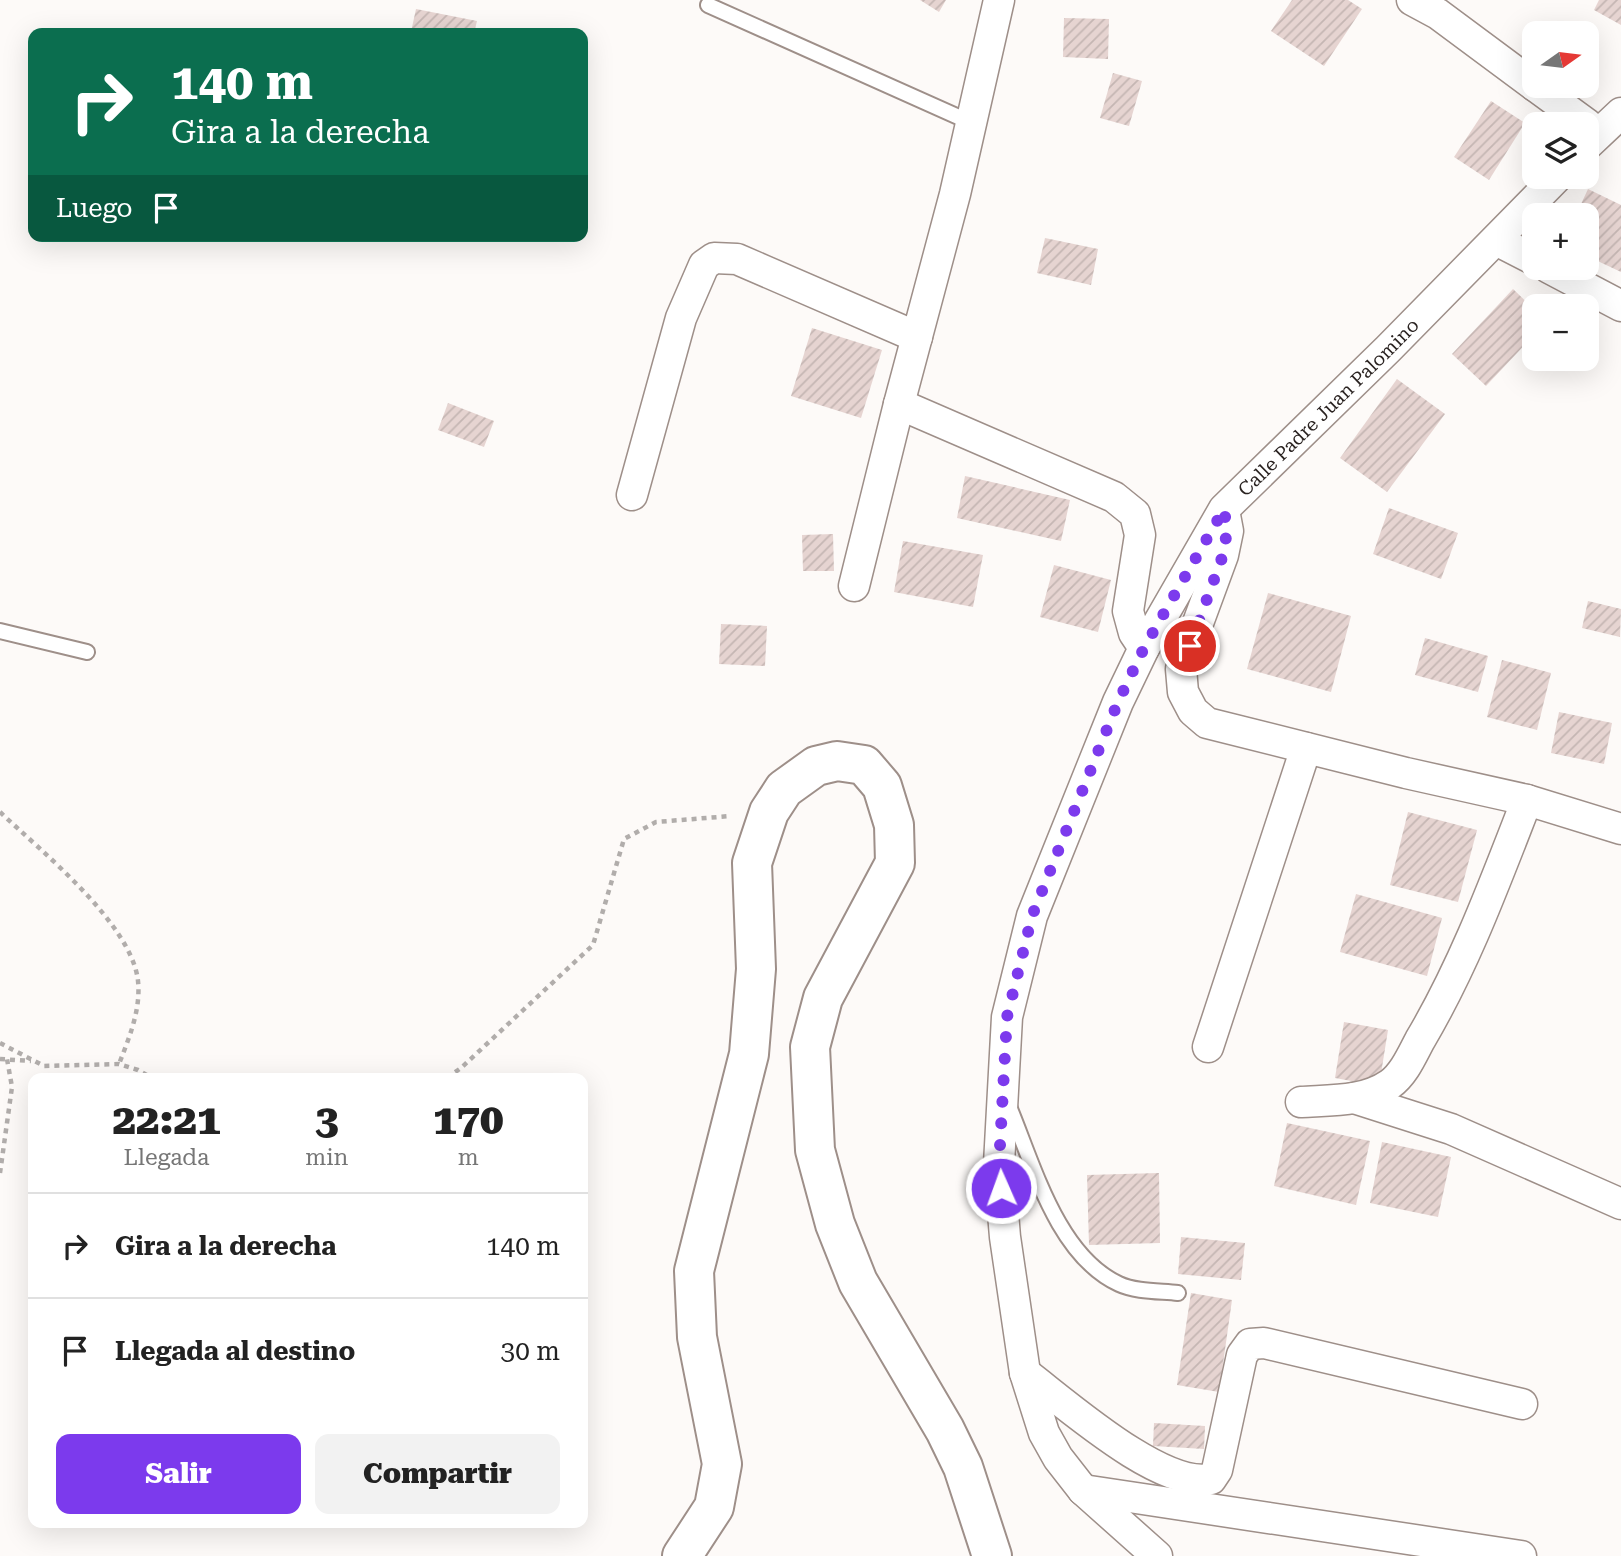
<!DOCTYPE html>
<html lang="es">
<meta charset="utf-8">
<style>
:root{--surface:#fff;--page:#f2f2f2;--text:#222;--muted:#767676;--line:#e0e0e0;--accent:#7c3aed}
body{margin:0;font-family:"Roboto Serif",serif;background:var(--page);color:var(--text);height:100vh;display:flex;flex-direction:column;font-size:26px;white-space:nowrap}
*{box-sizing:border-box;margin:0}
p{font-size:23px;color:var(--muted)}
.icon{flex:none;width:38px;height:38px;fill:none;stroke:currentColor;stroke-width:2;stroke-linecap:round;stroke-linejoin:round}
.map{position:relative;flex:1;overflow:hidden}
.details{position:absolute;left:28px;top:1073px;width:560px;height:455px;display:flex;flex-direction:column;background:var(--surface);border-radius:14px;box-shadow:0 7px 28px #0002}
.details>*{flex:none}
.hud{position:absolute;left:28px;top:28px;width:560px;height:214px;border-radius:14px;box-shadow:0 7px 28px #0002;background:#0b6e4f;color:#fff;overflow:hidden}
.needle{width:46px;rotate:76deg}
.tools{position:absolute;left:1522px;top:21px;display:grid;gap:14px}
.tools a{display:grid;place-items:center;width:77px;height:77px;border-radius:14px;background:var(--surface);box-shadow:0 7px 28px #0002;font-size:35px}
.pin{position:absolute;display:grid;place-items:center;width:60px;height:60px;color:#fff;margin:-30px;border:4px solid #fff;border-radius:50%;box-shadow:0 2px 7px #0007}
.me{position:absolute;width:77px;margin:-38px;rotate:358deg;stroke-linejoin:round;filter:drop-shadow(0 0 5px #0008)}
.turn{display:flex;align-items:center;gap:24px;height:147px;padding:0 28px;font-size:32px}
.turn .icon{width:91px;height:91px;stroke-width:2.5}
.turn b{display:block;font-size:49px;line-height:60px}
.then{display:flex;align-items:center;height:66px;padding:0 28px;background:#0003;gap:14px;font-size:26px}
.eta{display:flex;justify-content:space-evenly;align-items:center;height:119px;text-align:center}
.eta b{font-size:42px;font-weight:800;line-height:49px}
.button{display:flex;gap:14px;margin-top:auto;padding:14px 28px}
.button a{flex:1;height:80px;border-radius:14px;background:var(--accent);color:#fff;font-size:28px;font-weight:800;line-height:80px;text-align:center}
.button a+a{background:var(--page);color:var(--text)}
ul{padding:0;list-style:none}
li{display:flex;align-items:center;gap:21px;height:105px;padding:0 28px;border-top:2px solid var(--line)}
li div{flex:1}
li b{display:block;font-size:26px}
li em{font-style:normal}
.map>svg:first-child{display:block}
</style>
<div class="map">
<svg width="1621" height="1556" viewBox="0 0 1621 1556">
<defs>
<pattern id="building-hatch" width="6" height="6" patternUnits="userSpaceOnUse" patternTransform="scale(1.75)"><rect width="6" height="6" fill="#e6d4d1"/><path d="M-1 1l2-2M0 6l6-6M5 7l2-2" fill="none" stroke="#c5b6b3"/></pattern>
</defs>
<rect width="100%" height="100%" fill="#fdfaf8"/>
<g fill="url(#building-hatch)">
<path d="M920,0h26l-7,12z"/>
<path d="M1292,0h56l14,9 -38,57 -53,-35z"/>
<path d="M1599,0h22v25l-27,-15z"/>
<path d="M416,9l61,12 -3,12 -63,-1z"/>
<path d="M1064,18l45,1 -1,40 -45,-2z"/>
<path d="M1113,73l29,8 -13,45 -29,-8z"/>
<path d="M1491,101l34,22 -36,57 -35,-23z"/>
<path d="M1588,189l33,16v67l-34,-16v-41h-11z"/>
<path d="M1045,238l53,11 -7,36 -54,-12z"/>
<path d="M1513,289l22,21v24l-49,52 -34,-32z"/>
<path d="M812,328l70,22 -21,68 -70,-22z"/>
<path d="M1397,379l48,35 -58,78 -47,-34z"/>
<path d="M448,403l46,18 -10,26 -46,-17z"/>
<path d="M965,476l105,24 -9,41 -104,-23z"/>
<path d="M1389,508l69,25 -17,46 -68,-25z"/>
<path d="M833,534l1,37h-31l-1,-36z"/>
<path d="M903,541l80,14 -10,52 -79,-15z"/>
<path d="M1054,565l57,15 -13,52 -58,-15z"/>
<path d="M1268,593l83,23 -20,76 -84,-23z"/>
<path d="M1588,601l33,8 -1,28 -38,-9z"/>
<path d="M721,624l46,2 -2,40 -46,-2z"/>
<path d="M1425,638l63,18 -10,36 -63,-17z"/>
<path d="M1502,660l49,13 -14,57 -50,-13z"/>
<path d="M1559,712l53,11 -8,41 -53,-11z"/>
<path d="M1408,812l69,18 -19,72 -68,-17z"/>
<path d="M1356,894l86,24 -15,58 -87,-24z"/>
<path d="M1344,1022l44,8 -9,56 -44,-8z"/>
<path d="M1287,1123l83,18 -14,64 -82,-19z"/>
<path d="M1382,1142l69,15 -13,60 -68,-14z"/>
<path d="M1159,1173l1,70 -71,2 -2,-70z"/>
<path d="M1181,1237l64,6 -4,37 -63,-6z"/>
<path d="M1191,1293l41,7 -13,92 -42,-7z"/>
<path d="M1154,1423l51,3 -1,23 -51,-3z"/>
</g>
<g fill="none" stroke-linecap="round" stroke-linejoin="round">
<g stroke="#9e8f89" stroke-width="18">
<g id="lane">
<path d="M708,5l264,118"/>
<path d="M0,631l87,21"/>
<path d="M1010,1109c24,58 48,147 109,175 17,8 41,7 59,9"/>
</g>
</g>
<g stroke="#9e8f89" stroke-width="33">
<g id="street">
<path d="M1412,0l26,14 97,72"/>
<path d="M1535,86l52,38"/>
<path d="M1587,145l34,-32"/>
<path d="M1496,240l39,20"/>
<path d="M1549,268l72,38"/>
<path d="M899,404l215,93 21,17 5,21 -12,76 6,22 10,15"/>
<path d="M632,495l49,-177 23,-53 10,-7 23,1 180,78"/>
<path d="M1224,510l4,21 -5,24 -42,114 2,23 10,19 14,12 199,50 121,27 94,29"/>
<path d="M854,586l45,-182 56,-210 44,-194"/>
<path d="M1208,1047l98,-299"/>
<path d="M1354,1098l97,31 170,75"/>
<path d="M1301,1102c30,-2 63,0 89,-18 14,-10 22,-29 30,-44 45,-76 75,-158 107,-240"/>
<path d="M1025,1373c41,31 136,116 186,106l6,-9 25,-115 8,-11 14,-1 258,61"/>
<path d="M1083,1490l438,66"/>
<path id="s1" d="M1157,1556l-74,-66 -25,-32 -14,-25 -19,-60 -20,-136 -6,-73 8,-147 25,-101 86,-214 26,-54 80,-139 164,-160 169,-172"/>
</g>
</g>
<g stroke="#9e8f89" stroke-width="42">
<path id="secondary" d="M682,1556l32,-49 8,-43 -25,-127 -3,-66 55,-217 7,-85 -4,-106 17,-51 15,-23 32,-23 21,-5 27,4 18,21 12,39 1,38 -72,135 -13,49 5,103 20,74 23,58 87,148 18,37 29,89"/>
</g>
<g stroke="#b1adab" stroke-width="4.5" stroke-dasharray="5 5" stroke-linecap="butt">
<path d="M0,812c41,39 132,112 138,169 3,29 -9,57 -19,83"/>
<path d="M0,1043l44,23 75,-2 19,6 14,8"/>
<path d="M0,1059l31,2"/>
<path d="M447,1078l14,-10 132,-123 31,-106 32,-17 75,-6"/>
<path d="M0,1173l12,-86 -5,-28"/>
</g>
<use href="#lane" stroke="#fff" stroke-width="14"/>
<use href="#street" stroke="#fff" stroke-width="30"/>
<use href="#secondary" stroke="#fff" stroke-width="38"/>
</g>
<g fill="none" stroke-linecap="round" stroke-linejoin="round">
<path stroke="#7c3aed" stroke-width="12" stroke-dasharray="0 21.6" d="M1001,1188l-2,-24 8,-147 25,-101 86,-214 26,-54 80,-139 3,22 -4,24 -33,91"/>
</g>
<g text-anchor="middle" stroke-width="5" stroke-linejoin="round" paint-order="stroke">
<g font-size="19" fill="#2a2321" stroke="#fdfaf8">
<text dy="7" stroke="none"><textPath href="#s1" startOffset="1290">Calle Padre Juan Palomino</textPath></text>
</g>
</g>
</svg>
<div class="tools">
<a><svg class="needle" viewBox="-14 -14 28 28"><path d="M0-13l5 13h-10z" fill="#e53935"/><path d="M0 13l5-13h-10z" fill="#767676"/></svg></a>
<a><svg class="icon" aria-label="layers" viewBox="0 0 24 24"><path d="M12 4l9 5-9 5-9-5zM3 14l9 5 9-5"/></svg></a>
<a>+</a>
<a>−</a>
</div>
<div class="pin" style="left:1190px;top:646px;background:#d93025"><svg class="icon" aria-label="arrive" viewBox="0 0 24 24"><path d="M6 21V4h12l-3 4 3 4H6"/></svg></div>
<svg class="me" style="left:1001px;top:1188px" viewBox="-20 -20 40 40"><circle r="17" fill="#7c3aed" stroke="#fff" stroke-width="3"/><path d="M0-11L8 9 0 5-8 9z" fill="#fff"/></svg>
<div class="hud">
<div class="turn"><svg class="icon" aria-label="right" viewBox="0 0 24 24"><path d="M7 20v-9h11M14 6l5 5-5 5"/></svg><div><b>140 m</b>Gira a la derecha</div></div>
<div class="then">Luego<svg class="icon" aria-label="arrive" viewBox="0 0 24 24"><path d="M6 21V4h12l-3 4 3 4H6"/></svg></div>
</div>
<section class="details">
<div class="eta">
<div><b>22:21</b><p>Llegada</p></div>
<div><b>3</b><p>min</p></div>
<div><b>170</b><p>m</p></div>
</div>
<ul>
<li><svg class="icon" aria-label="right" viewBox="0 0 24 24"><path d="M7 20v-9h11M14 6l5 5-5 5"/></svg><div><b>Gira a la derecha</b></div><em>140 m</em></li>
<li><svg class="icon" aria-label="arrive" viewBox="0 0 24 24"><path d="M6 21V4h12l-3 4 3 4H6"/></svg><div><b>Llegada al destino</b></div><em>30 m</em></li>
</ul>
<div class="button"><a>Salir</a><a>Compartir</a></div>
</section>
</div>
